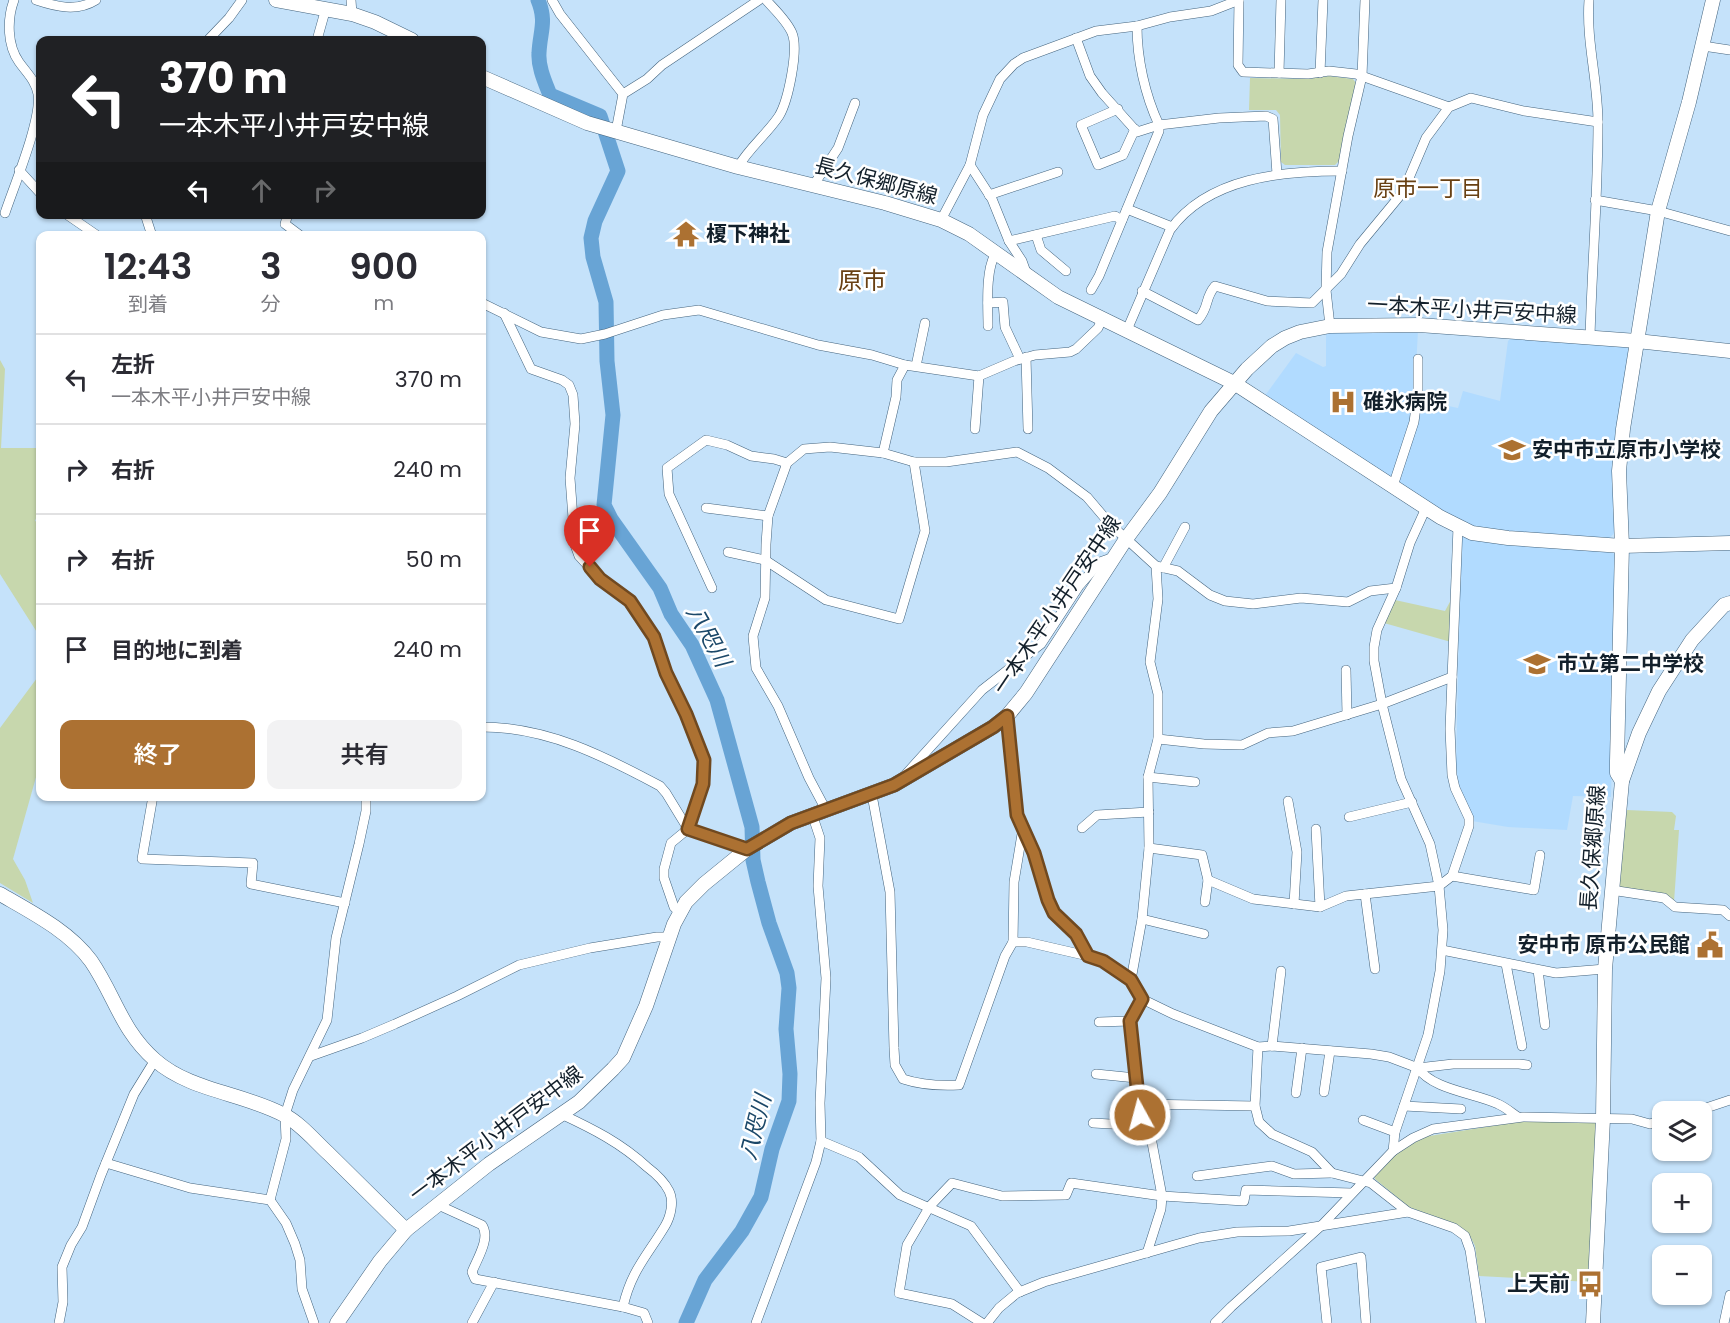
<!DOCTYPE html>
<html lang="ja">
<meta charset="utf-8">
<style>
:root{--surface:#fff;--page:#f2f2f3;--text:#2b2b33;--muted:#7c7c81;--line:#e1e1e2;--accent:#ac7132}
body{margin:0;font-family:Poppins,"Noto Sans JP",sans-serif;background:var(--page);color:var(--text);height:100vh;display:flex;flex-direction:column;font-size:22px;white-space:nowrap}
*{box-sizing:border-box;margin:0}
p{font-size:20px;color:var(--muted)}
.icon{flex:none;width:33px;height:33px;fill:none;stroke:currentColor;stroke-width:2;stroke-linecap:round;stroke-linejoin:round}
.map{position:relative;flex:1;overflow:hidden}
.panel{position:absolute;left:36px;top:231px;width:450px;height:570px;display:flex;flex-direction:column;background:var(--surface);border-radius:12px;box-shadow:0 2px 4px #0004}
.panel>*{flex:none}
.top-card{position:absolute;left:36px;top:36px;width:450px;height:183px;border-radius:12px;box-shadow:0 2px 4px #0004;background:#202124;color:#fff;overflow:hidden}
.tools{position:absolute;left:1652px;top:1101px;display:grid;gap:12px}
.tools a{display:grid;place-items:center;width:60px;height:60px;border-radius:12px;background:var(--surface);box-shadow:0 2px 4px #0004;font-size:30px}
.pin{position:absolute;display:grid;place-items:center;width:51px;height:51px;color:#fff;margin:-62px -26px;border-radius:50% 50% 50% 0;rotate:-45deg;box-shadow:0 0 6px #0007}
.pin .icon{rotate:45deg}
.me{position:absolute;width:66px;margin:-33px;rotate:353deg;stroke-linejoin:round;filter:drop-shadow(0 0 4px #0008)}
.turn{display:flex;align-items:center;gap:21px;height:126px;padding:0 24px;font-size:27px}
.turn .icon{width:78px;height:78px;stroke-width:2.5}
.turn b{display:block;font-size:42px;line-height:51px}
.lanes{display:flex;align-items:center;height:57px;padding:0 24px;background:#0003;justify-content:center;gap:30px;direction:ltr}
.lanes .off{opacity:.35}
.eta{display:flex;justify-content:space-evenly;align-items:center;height:102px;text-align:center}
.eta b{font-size:36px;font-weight:600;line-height:42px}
.action{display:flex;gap:12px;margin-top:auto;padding:12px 24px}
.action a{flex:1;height:69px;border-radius:12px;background:var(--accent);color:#fff;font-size:24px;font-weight:600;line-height:69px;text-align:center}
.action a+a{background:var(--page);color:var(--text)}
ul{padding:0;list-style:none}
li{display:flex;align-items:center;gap:18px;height:90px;padding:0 24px;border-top:2px solid var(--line)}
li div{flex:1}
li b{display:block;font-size:22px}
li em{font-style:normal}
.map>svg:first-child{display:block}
</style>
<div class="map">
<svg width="1730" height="1323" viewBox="0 0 1730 1323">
<rect width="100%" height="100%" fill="#c5e2fa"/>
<g fill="#b1dbff">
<path d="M1418,330l-4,77 -21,74 -129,-84 32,-44 27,14 3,-1v-35z"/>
<path d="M1513,336l119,10 -15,185 -8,7 -101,-5 -35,-4 -75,-45 22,-84 38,8 5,-17 37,10 8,-60z"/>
<path d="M1466,536l147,17 5,5 -7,239 -38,-1 -6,34 -59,-3 -36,-6 -1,-10 -11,-22 -4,-20 5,-232z"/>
</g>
<g fill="#c7d7ad">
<path d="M1329,76l24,3 3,4 -17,78 -4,4h-50l-4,-3 -1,-47 -4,-5h-27l1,-32 58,1z"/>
<path d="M0,360l5,9 -4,79h39v33l-3,2 1,30 -3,8 5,2v114l-40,-63z"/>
<path d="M1453,596l-2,46 -67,-19 11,-23 50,11z"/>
<path d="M40,674v89l-27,96 12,21 8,23 -33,-20v-155z"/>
<path d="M1627,810l45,2 4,4 -2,14h5l-5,72 -55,-14 3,-52z"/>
<path d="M1536,1119l63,3 -8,160 -112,-6 -4,-30 -4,-8 -13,-12 -49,-19 -34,-28 -1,-4 22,-21 27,-17z"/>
</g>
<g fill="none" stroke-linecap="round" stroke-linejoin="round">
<path stroke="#68a4d5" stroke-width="15" d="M538,0c9,22 2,31 1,53 -1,14 6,29 11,42l50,21 18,55 -23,50 -4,17 2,19 13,45 1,59 6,54 -9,90 7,14 49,69 11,26 21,31 25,55 35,127 1,33 5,22 11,41 18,50 2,15 -3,41 4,45 -1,27 -17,48 -11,48 -19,34 -37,49 -19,43"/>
<g stroke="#44647e" stroke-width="10">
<g id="street">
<path d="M36,0c21,7 41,12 60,0"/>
<path d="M351,0l1,14"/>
<path d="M552,0l8,14 63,80"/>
<path d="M1239,0l-1,65 5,7 65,2 21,-3 27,3 93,33"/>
<path d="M1589,0c-3,41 9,81 9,123 0,71 -6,143 -8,214"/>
<path d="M1137,26c0,33 8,69 22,99l60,-7 47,-2 7,3 4,55"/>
<path d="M1076,38l14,38 12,17 35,39 22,-7"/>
<path d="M208,40l21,-22 13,-18"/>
<path d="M317,40l9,-32"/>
<path d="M1703,46l27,4"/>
<path d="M1279,73l2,-73"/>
<path d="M1320,73l3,-73"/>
<path d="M1118,109l-37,16 17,40 25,-10 12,-26"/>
<path d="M616,131l7,-37 24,-15 15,-14 97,-65"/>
<path d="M738,167c11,-19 29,-33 41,-51 9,-15 20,-66 13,-83 -5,-12 -17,-23 -26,-33"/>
<path d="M19,170l21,23"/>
<path d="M813,186l25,-38 17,-45"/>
<path d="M989,195l69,-23"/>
<path d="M1595,200l63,11 72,20"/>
<path d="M1127,209l45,18"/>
<path d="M5,213c9,-27 37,-94 33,-119 -2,-13 -12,-22 -19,-32 -12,-17 -12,-43 -5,-62"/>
<path d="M66,214l32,22"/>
<path d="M145,214l7,22"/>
<path d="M288,214l-3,10 16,12"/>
<path d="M941,220l29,-55"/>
<path d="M1036,235l5,15 25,21"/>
<path d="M1009,241l106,-25 7,4"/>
<path d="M1027,275l-5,-14 -13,-20 -17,-42 -22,-34 13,-50 17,-36 14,-15 9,-6 73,-27 41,-5 33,-9 41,-6 28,-11"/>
<path d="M1091,290l8,-14 60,-145v-6"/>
<path d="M1142,291l56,29c12,-14 6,-21 17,-34l52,15 45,2 29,-29 19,-30 43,-52 23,-54 23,-31 22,-9 53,13 74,11"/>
<path d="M482,303l59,29 40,7 24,-5 58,-19 36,-5 119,35 54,10 33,10 74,11 35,-15 21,-6 35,-3 6,-3 22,-21 4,-9"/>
<path d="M988,303l15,-1 2,25 15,32"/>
<path d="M504,313l27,56 31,11 7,5 4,10 2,29 -5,54 5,67 4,11 21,23 30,22 24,36 12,36 20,41 18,46 -1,24 -15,45 -17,14 -7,26v9l10,29 6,6"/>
<path d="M988,326c0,-19 -3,-57 8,-73"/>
<path d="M1330,326l-4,-36 1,-38 21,-116 14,-60 3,-76"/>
<path d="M1127,330l43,-100c38,-53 113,-59 172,-59"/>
<path d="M1026,357l2,72"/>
<path d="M916,366l9,-43"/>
<path d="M975,429l4,-53"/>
<path d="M883,453l13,-56 1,-17 8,-15"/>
<path d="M1393,486l21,-64 4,-30v-33"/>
<path d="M706,508l62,8"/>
<path d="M728,552l37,8 61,40 73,19 26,-88 -11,-69"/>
<path d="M1163,568l22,-41"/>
<path d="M712,588l-43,-94 -2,-26 39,-28 21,5 24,11 23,3 13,4"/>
<path d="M1346,670l1,45"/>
<path d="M1007,716l10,99 17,38 14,47 7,13 21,21 12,22"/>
<path d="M482,727c65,0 122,29 178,59l6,7 22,36 59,20"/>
<path d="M1158,739l46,5 38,1 26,-12 25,-2 89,-27 70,-27"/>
<path d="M906,774l76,-84 59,-46 38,-58 21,-24 14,-5"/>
<path d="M1148,777l47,5"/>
<path d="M872,795l18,97 4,156 1,17 8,14c18,6 36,7 56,6l46,-129 8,-14h14l61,14 15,5 28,19 11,19 31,15 85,33 14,-1 99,8 18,3 29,11 35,-4h66l8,1"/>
<path d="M153,796l-11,63 111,4 -2,21 94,19"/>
<path d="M1288,801l9,51 -3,52"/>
<path d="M826,810l-17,-32 -31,-72 -22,-38 -3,-32 12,-38 1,-54 2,-28 19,-53 17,-14 26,-2 53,6 31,9h32l71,-10 31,16 39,29 23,27 46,42 22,5 32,24 15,6 28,3 48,-6 47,4 22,-11 26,-3"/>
<path d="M1349,817l63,-15"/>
<path d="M1082,828l15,-13 52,-3"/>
<path d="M1316,829l4,78"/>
<path d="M1149,848l53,7 6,25 -3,22"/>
<path d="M1452,876l82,14 6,-35"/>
<path d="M1208,880l45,19 67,8 26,-11 93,-10 13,-10 17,-50v-8l-14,-30 -3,-13 -2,-46 8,-202"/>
<path d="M1611,890l53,8 11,9 48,3 7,6"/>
<path d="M1365,894l10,75"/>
<path d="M1142,919l62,15"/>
<path d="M1013,942l1,-60 9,-54"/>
<path d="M1442,950l114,23 49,-4"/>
<path d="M1506,964l16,82"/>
<path d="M1538,970l7,55"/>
<path d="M1131,980l11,-61 7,-71 -1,-71 10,-38v-45l-8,-32 8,-63 -2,-33"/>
<path d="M1142,999l-12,22 5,36 2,43 3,15 10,17 12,64 -1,13 -14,44"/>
<path d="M1099,1022l31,-1"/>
<path d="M1272,1046l9,-75"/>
<path d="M1258,1047l-3,59 4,16 13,12 40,18 20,21 39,10 37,29 46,16 11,8 5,14 11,73"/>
<path d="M311,1056l51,-18 33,-14 62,-28 62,-31 71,-17 67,-11h12"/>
<path d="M1418,1068c15,22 57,25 80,36 7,3 14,9 20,13"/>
<path d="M1096,1074l40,4"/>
<path d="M1324,1092l6,-41"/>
<path d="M1296,1093l6,-45"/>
<path d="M1138,1104l117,2"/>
<path d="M1404,1106l57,3"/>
<path d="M1694,1112l36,-12"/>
<path d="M561,1114c32,15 60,29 86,53 8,6 17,14 22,24 5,10 2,25 -4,35 -18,30 -34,45 -42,81"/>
<path d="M1363,1120l32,12"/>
<path d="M1093,1123l53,3"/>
<path d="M821,1141l38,16 41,38 71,31 49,66"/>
<path d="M1393,1151l2,-19 33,-97 12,-64 3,-41 -4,-44 -9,-42 -29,-65 -19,-75 -8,-43v-14l3,-17 19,-42 14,-45 16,-35"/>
<path d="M106,1163l84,25 80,12 16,23 9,21 5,16 2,29 12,34"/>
<path d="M1197,1176l75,-10 22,8 38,-1"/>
<path d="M270,1200l16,-61 -1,-24 8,-25 34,-70 9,-82 23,-94 7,-33v-15"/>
<path d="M436,1204l46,21c9,13 -5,34 -10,47l3,7 148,28 21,6 4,10"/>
<path d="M59,1323l4,-21 -1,-35 9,-22 11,-18 19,-52 33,-81 21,-34"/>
<path d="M472,1323l22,-41"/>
<path d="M756,1323l60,-161 5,-21 -1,-38 6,-125 -8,-92 2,-48 -8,-24"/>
<path d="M982,1323l-30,-19 -53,-11 8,-48 23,-39 22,-23 50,13 64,-1 5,-12 91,13 82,5 2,-11 106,3"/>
<path d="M987,1323l12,-15 18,-15 27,-11 155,-44 38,-6 52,-1 119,-19"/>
<path d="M1215,1323l16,-16 91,-82 71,-74 20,-13 20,-9 90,-12 109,2 18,5 12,-4"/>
<path d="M1327,1323l-6,-56 40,-10 5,66"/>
<path d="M1724,1323l6,-28"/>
</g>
</g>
<g stroke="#44647e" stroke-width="15">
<g id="secondary">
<path d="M276,0l76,14 23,8 37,18"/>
<path d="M482,77l105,46 151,44 147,36 56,17 28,14 89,63 176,86 206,134 32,16 36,5 114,8 108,-3"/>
<path d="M1622,781l-5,-8v-12l5,-215 -3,-75 4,-42 35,-218 31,-109 24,-102"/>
<path d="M0,894c31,18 69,37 91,67 24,35 30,69 64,99 35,31 88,33 129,55 16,8 31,26 44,38 26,26 52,51 78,77"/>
<path d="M337,1323l43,-62 26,-31 83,-66 90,-62 34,-33 10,-11 23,-52 28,-82 12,-22 18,-18 43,-35 44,-26 103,-38 99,-58 14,-11 19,-23 100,-154 34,-46 51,-82 36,-42 25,-23 13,-8 15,-6 30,-6 89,-1 218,16 93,10"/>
<path d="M1593,1323l10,-204 2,-150 17,-188 17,-48 20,-42 33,-51 32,-35 6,-2"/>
</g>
</g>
<use href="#street" stroke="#fff" stroke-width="9"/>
<use href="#secondary" stroke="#fff" stroke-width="14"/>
</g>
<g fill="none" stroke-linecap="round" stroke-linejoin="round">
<g stroke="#704920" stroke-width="15">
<path id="route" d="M590,567l10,12 30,22 24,36 12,36 20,41 18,46 -1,24 -15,45 59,20 44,-26 103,-38 99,-58 14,-11 10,99 17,38 14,47 6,13 22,21 12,22 15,5 28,19 11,19 -12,22 10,94"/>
</g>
<use href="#route" stroke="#ac7132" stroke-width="10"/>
</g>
<defs>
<g id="temple-bare" transform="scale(2.07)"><path d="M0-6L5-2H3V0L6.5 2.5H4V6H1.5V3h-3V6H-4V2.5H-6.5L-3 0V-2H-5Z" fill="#ac7132" stroke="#fff" stroke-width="2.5" paint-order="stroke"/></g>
<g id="hospital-bare" transform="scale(2.07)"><path d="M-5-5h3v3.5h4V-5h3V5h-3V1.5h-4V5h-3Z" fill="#ac7132" stroke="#fff" stroke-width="2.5" paint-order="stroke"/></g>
<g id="school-bare" transform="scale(2.07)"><path d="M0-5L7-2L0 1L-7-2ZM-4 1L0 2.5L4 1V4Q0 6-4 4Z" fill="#ac7132" stroke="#fff" stroke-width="2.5" paint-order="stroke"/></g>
<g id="civic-bare" transform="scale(2.07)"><path d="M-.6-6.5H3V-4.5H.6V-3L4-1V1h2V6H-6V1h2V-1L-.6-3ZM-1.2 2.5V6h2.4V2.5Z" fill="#ac7132" stroke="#fff" stroke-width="2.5" paint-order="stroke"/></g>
<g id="bus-bare" transform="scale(2.07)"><path d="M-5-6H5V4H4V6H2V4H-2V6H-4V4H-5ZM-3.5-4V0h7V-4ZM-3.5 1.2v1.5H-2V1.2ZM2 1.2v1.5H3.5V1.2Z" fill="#ac7132" stroke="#fff" stroke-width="2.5" paint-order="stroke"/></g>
</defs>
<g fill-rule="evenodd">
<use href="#temple-bare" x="686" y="234"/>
<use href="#hospital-bare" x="1343" y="402"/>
<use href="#school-bare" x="1512" y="450"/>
<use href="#school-bare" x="1537" y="664"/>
<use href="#civic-bare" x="1710" y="945"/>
<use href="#bus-bare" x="1590" y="1284"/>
</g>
<g text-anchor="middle" stroke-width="5" stroke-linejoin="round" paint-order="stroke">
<g font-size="21" fill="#13202b" stroke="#fff">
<text transform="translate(876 181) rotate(15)" y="7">長久保郷原線</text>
<text transform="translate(1472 310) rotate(3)" y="7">一本木平小井戸安中線</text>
<text transform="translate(1057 605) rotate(-56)" y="7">一本木平小井戸安中線</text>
<text transform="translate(1593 848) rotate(-86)" y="7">長久保郷原線</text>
<text transform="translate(496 1134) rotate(-37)" y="7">一本木平小井戸安中線</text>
</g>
<g font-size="21" font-weight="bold" fill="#13202b" stroke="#fff" text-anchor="start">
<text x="706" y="241">榎下神社</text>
<text x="1363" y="409">碓氷病院</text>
<text x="1532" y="457">安中市立原市小学校</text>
<text x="1557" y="671">市立第二中学校</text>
<text x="1690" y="952" text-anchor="end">安中市 原市公民館</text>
<text x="1570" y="1291" text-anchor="end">上天前</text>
</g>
<g font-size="22" fill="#684013" stroke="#fff">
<text x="1428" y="196">原市一丁目</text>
</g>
<g font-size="22" font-style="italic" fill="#1b4869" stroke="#fff">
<text transform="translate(709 636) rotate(61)" y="8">八咫川</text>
<text transform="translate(755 1127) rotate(-76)" y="8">八咫川</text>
</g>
<g font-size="24" fill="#684013" stroke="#fff">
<text x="862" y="289">原市</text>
</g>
</g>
</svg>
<div class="tools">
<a><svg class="icon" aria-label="layers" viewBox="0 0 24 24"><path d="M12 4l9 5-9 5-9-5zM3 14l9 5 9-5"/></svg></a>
<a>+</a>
<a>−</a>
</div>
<div class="pin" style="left:590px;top:567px;background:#d93025"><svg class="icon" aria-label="arrive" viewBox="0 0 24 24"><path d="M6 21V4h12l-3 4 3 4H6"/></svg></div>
<svg class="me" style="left:1140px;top:1115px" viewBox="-20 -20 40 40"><circle r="17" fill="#ac7132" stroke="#fff" stroke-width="3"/><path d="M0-11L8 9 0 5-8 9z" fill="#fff"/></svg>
<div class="top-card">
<div class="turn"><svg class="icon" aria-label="left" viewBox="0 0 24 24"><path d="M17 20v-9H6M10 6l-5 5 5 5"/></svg><div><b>370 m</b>一本木平小井戸安中線</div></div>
<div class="lanes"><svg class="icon" aria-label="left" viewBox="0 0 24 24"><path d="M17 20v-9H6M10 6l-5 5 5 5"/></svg><svg class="icon off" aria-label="ahead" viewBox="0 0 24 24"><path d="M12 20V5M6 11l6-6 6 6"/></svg><svg class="icon off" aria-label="right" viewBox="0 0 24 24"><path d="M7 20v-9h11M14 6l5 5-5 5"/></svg></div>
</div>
<section class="panel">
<div class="eta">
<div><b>12:43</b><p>到着</p></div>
<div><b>3</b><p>分</p></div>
<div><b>900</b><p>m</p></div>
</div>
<ul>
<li><svg class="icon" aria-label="left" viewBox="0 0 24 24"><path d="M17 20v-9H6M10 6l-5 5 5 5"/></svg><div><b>左折</b><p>一本木平小井戸安中線</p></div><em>370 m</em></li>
<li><svg class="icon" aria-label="right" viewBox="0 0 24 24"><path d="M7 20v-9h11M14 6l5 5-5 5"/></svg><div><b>右折</b></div><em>240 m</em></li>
<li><svg class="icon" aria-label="right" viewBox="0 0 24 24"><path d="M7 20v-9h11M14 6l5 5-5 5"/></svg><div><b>右折</b></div><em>50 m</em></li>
<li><svg class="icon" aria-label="arrive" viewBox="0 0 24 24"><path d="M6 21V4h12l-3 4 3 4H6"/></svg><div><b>目的地に到着</b></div><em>240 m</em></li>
</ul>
<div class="action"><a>終了</a><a>共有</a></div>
</section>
</div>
